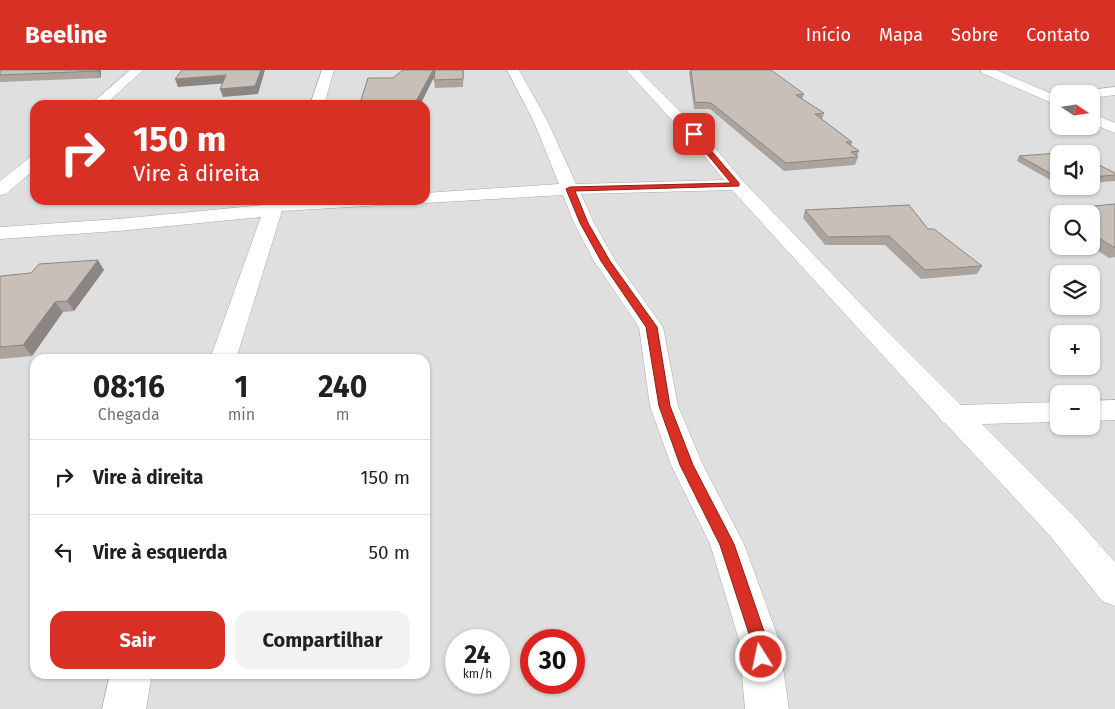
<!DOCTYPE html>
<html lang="pt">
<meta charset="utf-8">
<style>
:root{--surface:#fff;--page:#f2f2f2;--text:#202124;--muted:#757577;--line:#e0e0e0;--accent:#d93025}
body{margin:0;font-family:"Fira Sans",sans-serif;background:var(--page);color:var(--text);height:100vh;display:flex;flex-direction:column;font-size:19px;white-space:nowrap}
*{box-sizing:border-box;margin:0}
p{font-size:16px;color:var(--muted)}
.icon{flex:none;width:28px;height:28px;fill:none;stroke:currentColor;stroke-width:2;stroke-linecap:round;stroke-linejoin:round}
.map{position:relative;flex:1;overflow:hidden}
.panel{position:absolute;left:30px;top:284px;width:400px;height:325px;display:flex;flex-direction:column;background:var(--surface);border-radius:15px;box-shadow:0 1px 4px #0004}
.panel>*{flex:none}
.banner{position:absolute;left:30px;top:30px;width:400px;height:105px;border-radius:15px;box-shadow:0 1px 4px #0004;background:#d93025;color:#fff;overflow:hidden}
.needle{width:32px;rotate:103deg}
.buttons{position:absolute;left:1050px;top:15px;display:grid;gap:10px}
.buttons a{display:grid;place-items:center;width:50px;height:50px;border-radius:10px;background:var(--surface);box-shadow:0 1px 4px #0004;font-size:25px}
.speed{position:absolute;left:445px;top:559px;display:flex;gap:10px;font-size:25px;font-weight:700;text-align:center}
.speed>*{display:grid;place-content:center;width:65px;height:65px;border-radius:50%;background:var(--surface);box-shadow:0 1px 4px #0004;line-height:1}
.speed small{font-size:12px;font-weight:400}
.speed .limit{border:8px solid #d22;background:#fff;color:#111}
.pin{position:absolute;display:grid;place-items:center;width:42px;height:42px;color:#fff;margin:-21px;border-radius:10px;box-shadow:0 2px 8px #0006}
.me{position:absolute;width:55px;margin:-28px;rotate:350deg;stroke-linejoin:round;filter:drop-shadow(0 0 4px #0008)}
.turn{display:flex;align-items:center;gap:18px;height:105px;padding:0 20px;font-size:22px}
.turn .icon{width:65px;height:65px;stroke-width:2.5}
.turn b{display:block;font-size:35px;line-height:42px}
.eta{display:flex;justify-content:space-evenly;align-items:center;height:85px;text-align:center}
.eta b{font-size:30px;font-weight:700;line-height:35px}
.cta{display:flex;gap:10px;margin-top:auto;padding:10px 20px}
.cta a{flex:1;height:58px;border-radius:15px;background:var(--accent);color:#fff;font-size:20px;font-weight:700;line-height:58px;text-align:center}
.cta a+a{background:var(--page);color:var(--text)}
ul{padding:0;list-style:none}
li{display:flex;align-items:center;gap:15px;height:75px;padding:0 20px;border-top:1px solid var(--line)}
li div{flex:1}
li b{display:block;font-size:19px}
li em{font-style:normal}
header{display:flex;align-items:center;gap:30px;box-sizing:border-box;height:70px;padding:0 25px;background:var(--accent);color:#fff}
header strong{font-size:24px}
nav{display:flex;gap:28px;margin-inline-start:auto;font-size:18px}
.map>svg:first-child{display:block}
</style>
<header>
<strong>Beeline</strong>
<nav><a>Início</a><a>Mapa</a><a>Sobre</a><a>Contato</a></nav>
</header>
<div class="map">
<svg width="1115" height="639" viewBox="0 0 1115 639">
<rect width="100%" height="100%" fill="#f2efe9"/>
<path fill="#e0dfdf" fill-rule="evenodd" d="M0,0h1115v639h-1115zM1059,24h32v32h-32zM35,35h390v95h-390zM1059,84h32v32h-32zM1059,144h32v32h-32zM1059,204h32v32h-32zM1059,264h32v32h-32zM35,289h390v315h-390zM1059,324h32v32h-32zM456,570h43v42h-43zM531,570h43v42h-43z"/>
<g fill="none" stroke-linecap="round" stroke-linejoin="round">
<g stroke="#a9a9a9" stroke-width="1">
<g id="minor">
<path d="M130,0h13l-38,35h-15z"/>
<path d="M322,0h12l-10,35h-14z"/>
<path d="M507,0h12l29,52 28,62 148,-4 -27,-33 -71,-77h13l70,71 34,40 139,145 79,79 98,-3v20l-77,2 92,92 41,46v44l-13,-5 -52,-65 -105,-113 -3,-1 -4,-6 -206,-226 -151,4 13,29 21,37 48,67 15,79 25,59 41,79 35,96 10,69h-44l-6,-69 -29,-96 -39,-79 -21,-59 -11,-79 -45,-66 -20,-38 -11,-28 -138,8 -8,-3h8v-7l134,-9 -25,-62z"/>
<path d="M980,0h16l63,27v9l-77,-33z"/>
<path d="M1115,17v8l-24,3v-4h-8l6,-4z"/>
<path d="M1091,43l24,10v10l-24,-10z"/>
<path d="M35,86v13l-29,25 -6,1v-14l29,-23z"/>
<path d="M267,130h125l-3,4 -6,1 -101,6 -46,148h-26l51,-142 -143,14 -118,8v-12l118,-8 146,-14z"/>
<path d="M1115,330v20l-24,1v-20z"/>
<path d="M110,604h42l-6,35h-44z"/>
</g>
</g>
<use href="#minor" fill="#fff" fill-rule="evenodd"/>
</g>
<g fill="#aba49e">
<path d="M2,0h99v8l-101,4v-11z"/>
<path d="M464,0l-1,17 -28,1 -1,-8 1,-5 -15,30h-60v-2l33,-25z"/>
<path d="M690,0l114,24 -2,5 22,14 -2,7 30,22 -1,4 8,5 -2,5 1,1 -3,8 -71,6 -74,-62h-16l-5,-36z"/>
<path d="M1059,84v31l-42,-24 2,-5z"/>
<path d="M1091,91l24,12v8l-24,2z"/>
<path d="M1115,134v53l-6,1 -18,-12v-32h-32v11l-10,-6 5,-9z"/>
<path d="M805,140l123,19 54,37 -5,8 -56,5 -36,-34h-60l-22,-27z"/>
<path d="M104,200l-30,41 -11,1 -31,44 -32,3v-82z"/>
</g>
<g fill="#8b8681">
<path d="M98,0h3v8l-3,-7z"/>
<path d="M261,0h4l-7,24 -35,3 -3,-8z"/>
<path d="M433,0h4v1l-17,34h-5v-2z"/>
<path d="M226,5l3,8 -51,4 -3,-8z"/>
<path d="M98,190l6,10 -30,41 -7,-10z"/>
<path d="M55,232l8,10 -31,44 -9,-11z"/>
</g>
<g fill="#c7bfb8" stroke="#8b8681">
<path d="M2,0h96v1l-98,4v-4z"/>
<path d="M182,0h79l-6,16 -35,3 6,-14 -51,4z"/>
<path d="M403,0h30l-18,33h-55l8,-25h25z"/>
<path d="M435,0h28v9l-29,1z"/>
<path d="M691,0h80l33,24 -8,1 28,18 -9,1 37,28h-6l13,9 -8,1 7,5 -72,6 -75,-60 -16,-1z"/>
<path d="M1072,82l5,2h-18v24l-40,-22z"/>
<path d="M1091,91l24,12v2l-24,2z"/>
<path d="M1115,134v44l-24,-15v-19h-31l-6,-4z"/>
<path d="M909,135l19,24h6l48,37 -57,4 -36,-34 -61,1 -23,-27z"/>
<path d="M98,190l-31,41 -12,1 -32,43 -23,2v-70l1,-1 30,-3 8,-9z"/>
</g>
<path fill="#d93025" stroke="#8d1f18" d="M692,63h4l43,50v3l-164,5 13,32 22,38 47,66 13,79 23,59 41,79 33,96 2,17 -2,6 -6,3 -6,-3 -4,-23 -31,-95 -40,-80 -21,-59 -13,-79 -45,-66 -21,-38 -14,-34 4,-2 161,-4 -39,-47z"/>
</svg>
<div class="buttons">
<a><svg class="needle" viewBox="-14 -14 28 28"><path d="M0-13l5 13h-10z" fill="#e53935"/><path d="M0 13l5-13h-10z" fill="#757577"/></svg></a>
<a><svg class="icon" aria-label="sound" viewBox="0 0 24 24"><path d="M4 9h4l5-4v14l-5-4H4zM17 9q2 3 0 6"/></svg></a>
<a><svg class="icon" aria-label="search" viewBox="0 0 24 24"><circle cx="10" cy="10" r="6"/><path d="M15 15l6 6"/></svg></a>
<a><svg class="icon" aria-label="layers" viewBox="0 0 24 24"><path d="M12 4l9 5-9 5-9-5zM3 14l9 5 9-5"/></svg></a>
<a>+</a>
<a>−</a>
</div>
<div class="speed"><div>24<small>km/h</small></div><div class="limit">30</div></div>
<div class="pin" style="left:694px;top:64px;background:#d93025"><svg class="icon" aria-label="arrive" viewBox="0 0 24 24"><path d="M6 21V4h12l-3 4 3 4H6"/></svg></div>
<svg class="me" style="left:761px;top:587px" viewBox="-20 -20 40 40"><circle r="17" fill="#d93025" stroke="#fff" stroke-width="3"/><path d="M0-11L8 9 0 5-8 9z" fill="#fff"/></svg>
<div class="banner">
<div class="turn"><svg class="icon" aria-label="right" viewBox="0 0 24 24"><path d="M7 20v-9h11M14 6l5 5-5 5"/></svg><div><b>150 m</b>Vire à direita</div></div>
</div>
<section class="panel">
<div class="eta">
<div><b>08:16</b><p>Chegada</p></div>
<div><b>1</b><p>min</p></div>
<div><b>240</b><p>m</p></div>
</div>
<ul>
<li><svg class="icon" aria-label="right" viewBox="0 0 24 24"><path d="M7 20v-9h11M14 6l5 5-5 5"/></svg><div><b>Vire à direita</b></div><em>150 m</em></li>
<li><svg class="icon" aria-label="left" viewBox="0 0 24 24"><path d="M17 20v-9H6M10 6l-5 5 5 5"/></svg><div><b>Vire à esquerda</b></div><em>50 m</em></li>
</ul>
<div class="cta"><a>Sair</a><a>Compartilhar</a></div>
</section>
</div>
